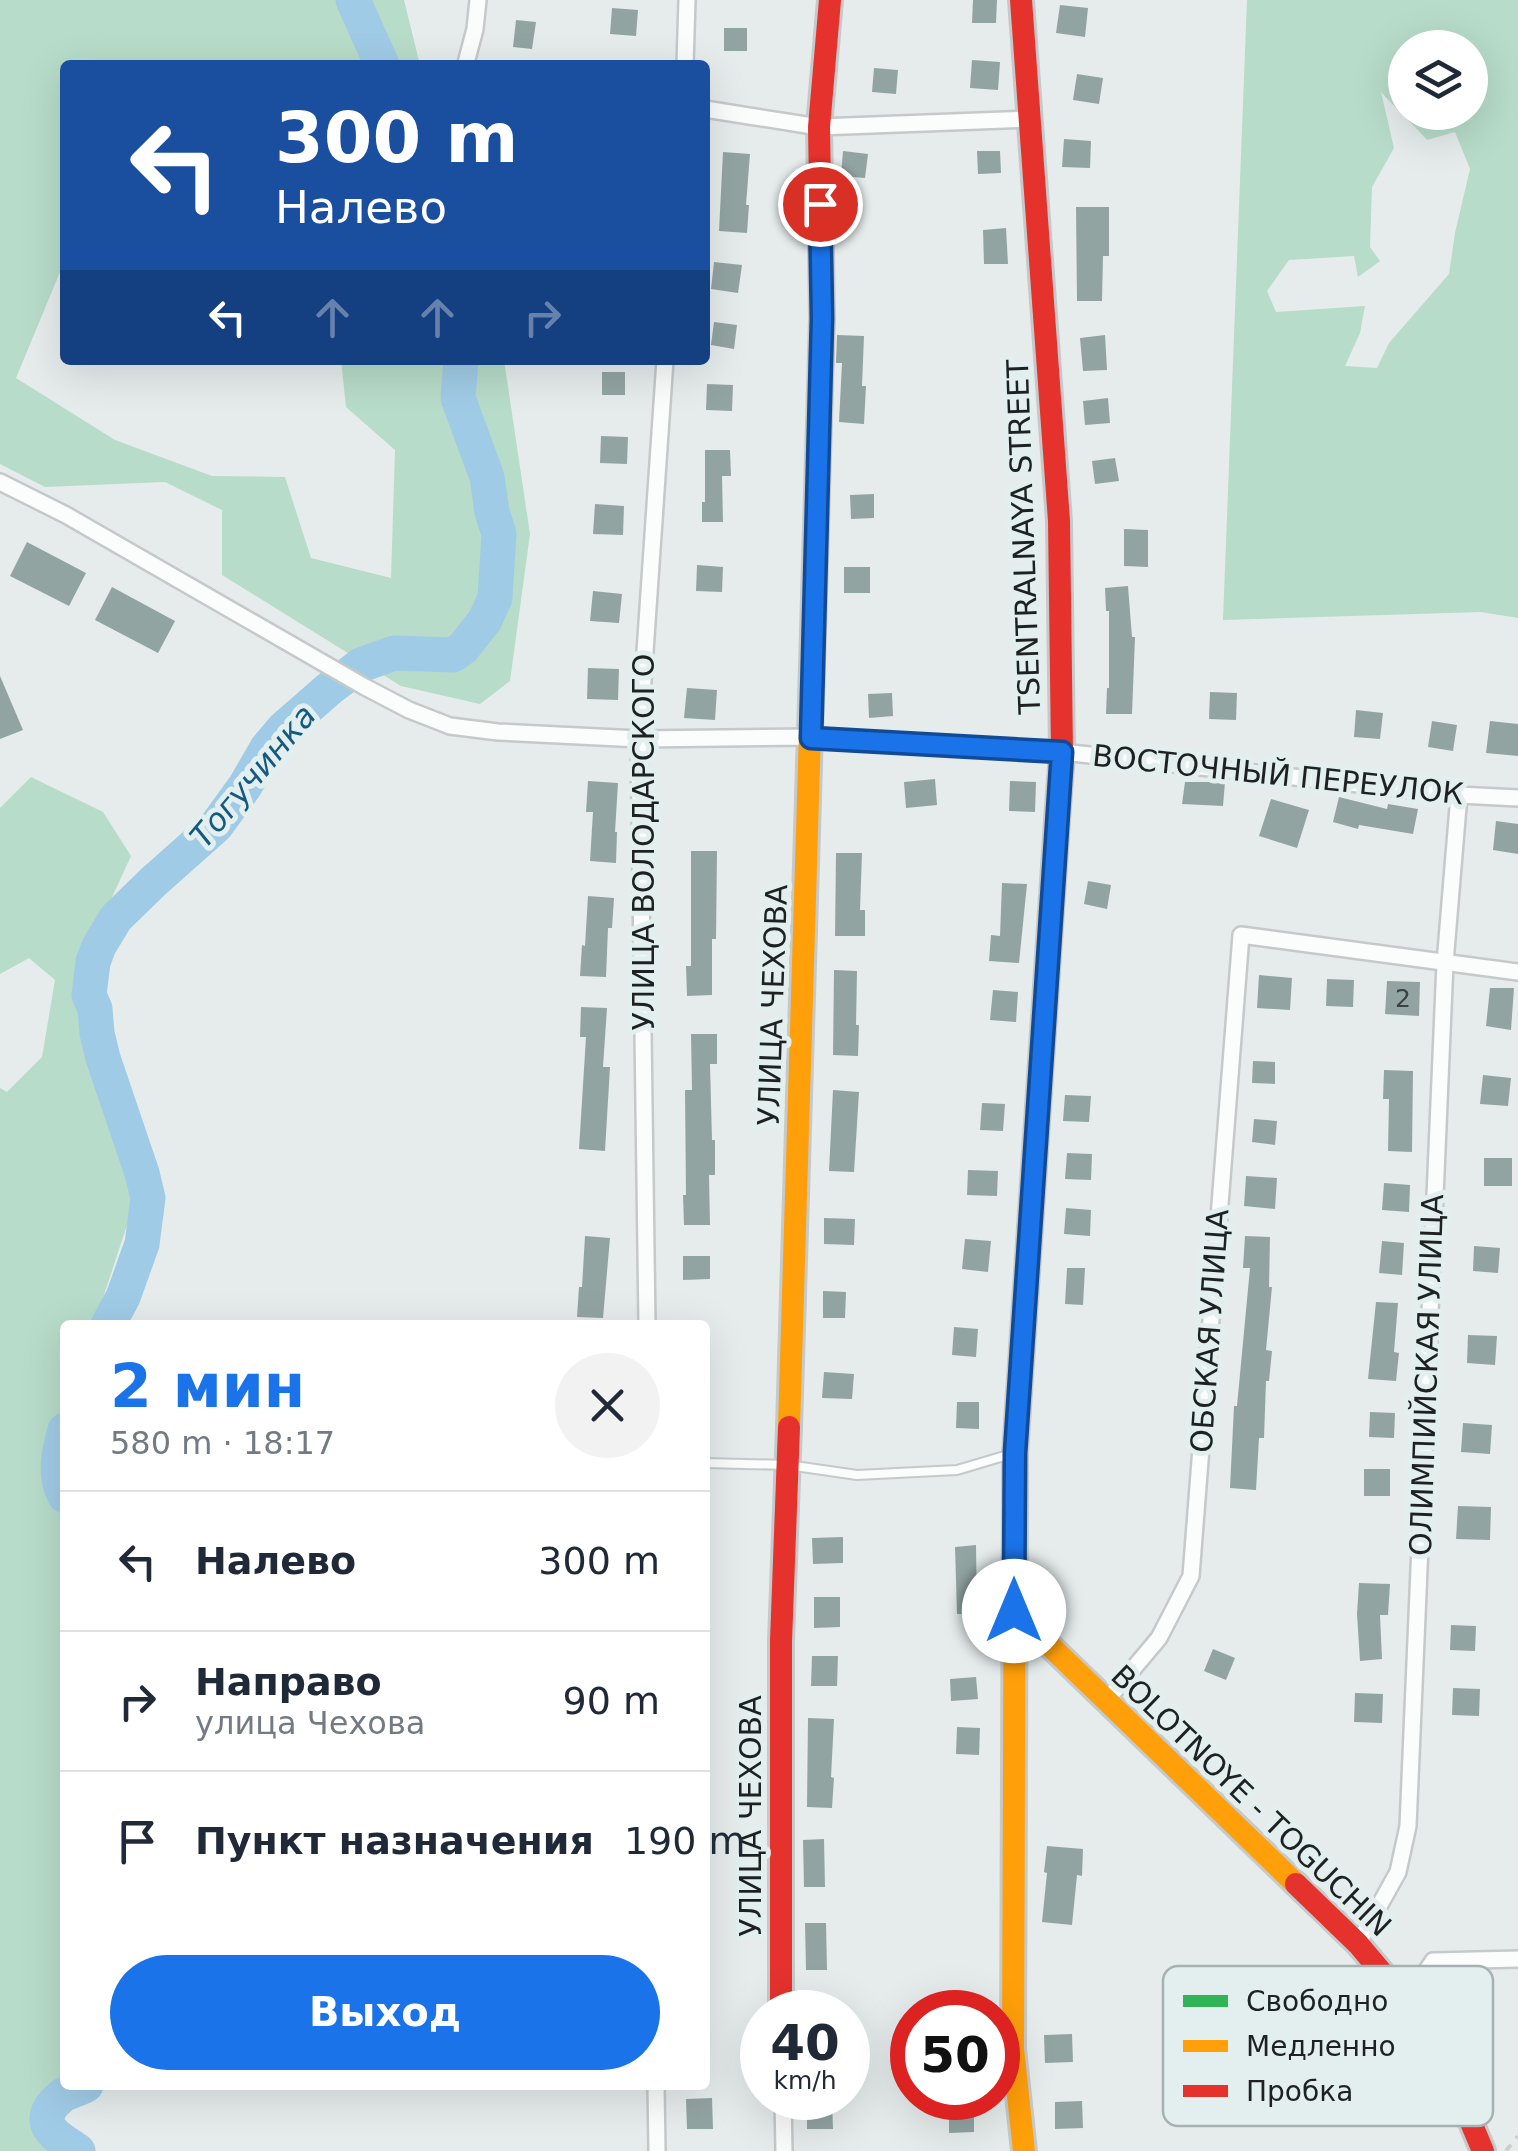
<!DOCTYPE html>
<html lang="ru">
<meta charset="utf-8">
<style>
:root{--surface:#fff;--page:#f2f2f3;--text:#1f2937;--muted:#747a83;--line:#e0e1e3;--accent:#1a73e8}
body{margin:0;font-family:"DejaVu Sans",sans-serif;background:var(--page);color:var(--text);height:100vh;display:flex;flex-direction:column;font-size:38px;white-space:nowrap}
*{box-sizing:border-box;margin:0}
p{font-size:32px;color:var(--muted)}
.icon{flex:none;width:55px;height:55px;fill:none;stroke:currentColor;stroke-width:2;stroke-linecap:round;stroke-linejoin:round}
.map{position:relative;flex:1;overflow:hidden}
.drawer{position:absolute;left:60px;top:1320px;width:650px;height:770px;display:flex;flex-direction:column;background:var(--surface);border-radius:10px;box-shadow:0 10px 40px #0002}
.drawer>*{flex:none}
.top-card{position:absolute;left:60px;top:60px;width:650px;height:305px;border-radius:10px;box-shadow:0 10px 40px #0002;background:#1a4fa0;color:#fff;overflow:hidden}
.buttons{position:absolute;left:1388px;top:30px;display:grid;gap:20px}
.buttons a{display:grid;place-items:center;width:100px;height:100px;border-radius:50%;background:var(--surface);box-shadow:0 10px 40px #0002;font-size:50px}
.speed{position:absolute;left:740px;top:1990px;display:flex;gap:20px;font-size:50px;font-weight:700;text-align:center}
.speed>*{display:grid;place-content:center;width:130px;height:130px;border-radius:50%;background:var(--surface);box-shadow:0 10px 40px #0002;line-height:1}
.speed small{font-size:25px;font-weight:400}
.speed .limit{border:15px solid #d22;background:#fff;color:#111}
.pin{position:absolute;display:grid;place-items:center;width:85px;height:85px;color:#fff;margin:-42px;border:5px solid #fff;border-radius:50%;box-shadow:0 2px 10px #0007}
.me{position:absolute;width:110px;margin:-55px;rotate:0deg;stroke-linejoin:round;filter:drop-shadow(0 0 8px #0008)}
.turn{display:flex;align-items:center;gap:35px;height:210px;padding:0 50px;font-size:45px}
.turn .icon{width:130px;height:130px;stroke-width:2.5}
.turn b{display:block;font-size:70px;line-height:85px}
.lanes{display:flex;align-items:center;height:95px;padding:0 50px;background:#0003;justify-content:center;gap:50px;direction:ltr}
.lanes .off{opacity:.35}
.round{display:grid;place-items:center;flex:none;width:105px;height:105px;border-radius:52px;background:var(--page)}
.overview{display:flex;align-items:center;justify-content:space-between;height:170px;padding:0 50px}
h1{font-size:60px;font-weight:800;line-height:75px;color:var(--accent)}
.primary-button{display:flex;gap:20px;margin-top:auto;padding:20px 50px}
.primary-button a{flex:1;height:115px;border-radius:60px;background:var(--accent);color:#fff;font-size:40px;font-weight:800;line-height:115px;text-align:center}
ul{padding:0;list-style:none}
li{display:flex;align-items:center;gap:30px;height:140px;padding:0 50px;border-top:2px solid var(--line)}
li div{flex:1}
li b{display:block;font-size:38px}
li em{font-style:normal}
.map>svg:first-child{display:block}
</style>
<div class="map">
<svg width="1518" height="2151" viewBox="0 0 1518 2151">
<rect width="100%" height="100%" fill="#e6ecec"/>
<g fill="#b7dcc9" fill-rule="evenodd">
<path d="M0,0h404l16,65h-355v195l-49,118 99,62 97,36 73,1 26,81 80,20 4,-128 -49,-43 -5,-47h163l26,174 -20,147 -30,23 -79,-18 -179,-111v-65l-57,-28 -120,5 -45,-23z"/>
<path d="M1247,0h271v618l-37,-6 -258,8zM1405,48h65v64h-65zM1381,92c15,17 31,31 46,48l28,-8 15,37 -15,64 -6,41 -60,69 -12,25 -32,-2 15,-33 5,-27 -89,6 -9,-21 22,-31 65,-4 4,21 22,-16 -10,-14 2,-60 22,-39z"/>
<path d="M31,777l72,35 28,44 -52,113 31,145 24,90 -40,121h-29v88l-22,68 17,6 5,9v589h21c-7,4 -16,6 -23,10 -3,2 -10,9 -12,12 -14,22 12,33 27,44h-78v-1063l7,4 35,-35 13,-77 -26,-22 -29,16v-166z"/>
</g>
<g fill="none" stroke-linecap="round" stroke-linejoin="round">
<g stroke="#a0cbe6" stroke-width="35">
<path d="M353,0l29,65"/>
<path d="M108,1325l15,-28 19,-53 6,-46 -6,-25 -39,-115 -6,-25 -2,-24 -6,-14 4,-33 6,-16 17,-28 37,-36 63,-56 29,-40 22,-38 16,-19 47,-41 31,-23 33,-12 59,2 10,-7 22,-28 10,-22 4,-64 -7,-22 -5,-35 -29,-79 3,-38"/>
<path d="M65,1430c-6,21 -12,45 0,66"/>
<path d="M78,2151c-15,-11 -41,-22 -27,-44 2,-3 9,-10 12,-12 7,-4 16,-6 23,-10"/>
</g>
</g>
<g fill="#92a4a2">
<path d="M973,0h24l-1,23h-24z"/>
<path d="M1060,5l28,3 -3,29 -29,-4z"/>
<path d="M612,8l26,2 -2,26 -26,-2z"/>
<path d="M516,20l20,2 -4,27 -19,-2z"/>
<rect x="724" y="28" width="23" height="23"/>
<path d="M972,60l28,2 -2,28 -28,-2z"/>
<path d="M874,68l24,2 -2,24 -24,-2z"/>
<path d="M1077,74l26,4 -4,26 -26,-4z"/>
<path d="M1064,139l27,2 -1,27 -28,-1z"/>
<path d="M843,151l25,3 -3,24 -24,-2z"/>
<path d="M977,151h23l1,22 -23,1z"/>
<path d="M723,152l27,2 -4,51h3l-2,28 -28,-2z"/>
<path d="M1076,207h33v49h-6l-1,45h-25z"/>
<path d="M1006,228l2,36h-24l-1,-34z"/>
<path d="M714,262l28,3 -4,28 -27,-4z"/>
<path d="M714,322l23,3 -3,24 -23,-4z"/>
<path d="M837,335l27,1 -2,50h4l-2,38 -25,-2 3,-59h-6z"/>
<path d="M1105,335l2,35 -24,1 -3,-33z"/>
<rect x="602" y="372" width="23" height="23"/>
<path d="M707,384l26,1 -1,26 -26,-1z"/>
<path d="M1108,398l2,25 -25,2 -2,-24z"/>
<path d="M601,436l27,1 -1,27 -27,-1z"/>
<path d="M705,450h25l1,26h-9l1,46h-21v-20h3z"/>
<path d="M1115,458l4,23 -24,3 -3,-23z"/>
<path d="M874,494v24l-23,1 -1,-24z"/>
<path d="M595,504l29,2 -1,29 -30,-1z"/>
<path d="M1124,529l24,1v37l-24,-1z"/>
<path d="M27,542l59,31 -17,33 -59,-30z"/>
<path d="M697,565l26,2 -1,25 -26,-1z"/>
<rect x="844" y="567" width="26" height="26"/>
<path d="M1128,586l4,51h3l-3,77h-26l1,-26h2v-77h-3l-1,-23z"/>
<path d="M112,587l63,34 -17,32 -63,-33z"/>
<path d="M593,591l29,3 -3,29 -29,-2z"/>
<path d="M588,668l31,1 -1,31 -31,-1z"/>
<path d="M0,676l23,54 -23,9z"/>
<path d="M687,688l30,2 -2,30 -31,-2z"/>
<path d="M1210,692l27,1 -1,27 -27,-1z"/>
<path d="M892,693l1,23 -24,2 -1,-24z"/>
<path d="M1356,710l27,3 -3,26 -26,-2z"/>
<path d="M1432,721l25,4 -4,26 -25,-4z"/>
<path d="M1490,721l28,3v32l-32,-3z"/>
<path d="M935,779l2,26 -31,3 -2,-26z"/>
<path d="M588,781l30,2 -3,49h2l-1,31 -26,-2 3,-49h-7z"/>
<path d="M1010,781l26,1 -1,30 -26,-1z"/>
<path d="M1185,782h40l-2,24 -41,-2z"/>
<path d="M1339,797l48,12 1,-5 30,5 -5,25 -54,-9 -1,4 -25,-7z"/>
<path d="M1271,799l38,11 -12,38 -38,-12z"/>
<path d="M1496,821l22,3v30l-25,-4z"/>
<path d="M691,851h26l-1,88h-4v56l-25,1 -1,-30h5z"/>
<path d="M836,853h26l-2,57h5v26h-30z"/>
<path d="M1088,881l23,4 -4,24 -23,-5z"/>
<path d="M1002,883l25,1 -8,79 -30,-2 2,-26 9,1z"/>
<path d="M588,896l26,2 -2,30h-4l-2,49 -26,-1 2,-31 3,1z"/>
<path d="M834,970l23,1 -1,54h3l-1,31 -25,-1z"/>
<path d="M1259,975l33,3 -2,32 -33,-2z"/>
<path d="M1327,979l27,1 -1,27 -27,-1z"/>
<path d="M1387,981l33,1 -1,34 -34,-2z"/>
<path d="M1490,988h24l-3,42 -25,-4z"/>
<path d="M993,990l25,2 -2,30 -26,-2z"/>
<path d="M581,1007l26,1 -4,59h7l-5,84 -26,-2 7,-112h-6z"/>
<path d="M691,1034h26v30h-7l2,76h3v35h-6l1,50h-26l-1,-30h3l-1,-105h7z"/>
<path d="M1253,1061l22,1v22l-23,-1z"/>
<path d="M1384,1070l29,1 -1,81 -24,-1 1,-52h-6z"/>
<path d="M1483,1075l28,3 -3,28 -28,-2z"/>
<path d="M833,1090l26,2 -5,80 -25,-1z"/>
<path d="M1065,1095l26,1 -2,26 -26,-1z"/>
<path d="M982,1103l23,1 -2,27 -23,-1z"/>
<path d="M1254,1119l23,2 -2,24 -23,-3z"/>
<path d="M1067,1153l25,1 -1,26 -26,-1z"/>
<rect x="1484" y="1158" width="28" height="28"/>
<path d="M968,1170l30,1 -1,25 -30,-1z"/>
<path d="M1246,1176l31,2 -2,31 -31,-3z"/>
<path d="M1384,1183l26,2 -1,27 -27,-2z"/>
<path d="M1066,1208l25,2 -1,26 -26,-2z"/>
<path d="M824,1218l31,1 -1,26 -30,-1z"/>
<path d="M585,1236l25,2 -7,80 -26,-1 2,-30h3z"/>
<path d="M1245,1236l25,1 -1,50h3l-6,63 6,1 -3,30h-3l-2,57h-5l-3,52 -26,-2 4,-82h3l13,-138h-7z"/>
<path d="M965,1239l26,2 -3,31 -26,-3z"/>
<path d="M1382,1241l22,2 -2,32 -23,-2z"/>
<path d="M1474,1246l26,2 -2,25 -25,-2z"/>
<path d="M683,1256h27v23l-27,1z"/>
<path d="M1067,1268h18l-2,37 -18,-1z"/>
<path d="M823,1291l23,1 -1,26h-22z"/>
<path d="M1376,1302l22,1 -4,49 5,1 -3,28 -28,-2z"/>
<path d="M954,1327l24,2 -2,28 -24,-2z"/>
<path d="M1468,1335l29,1 -2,29 -28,-2z"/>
<path d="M824,1372l30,2 -2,25 -30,-1z"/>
<path d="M957,1402h22v27l-23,-1z"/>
<path d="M1370,1412l25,1 -1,25 -25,-1z"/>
<path d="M1463,1423l29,2 -2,29 -29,-2z"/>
<rect x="1364" y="1469" width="26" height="27"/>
<path d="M1458,1506l33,1 -1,33 -34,-1z"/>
<path d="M843,1537v26l-30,1 -1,-26z"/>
<path d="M976,1545l1,69h-20l-2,-67z"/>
<path d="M1359,1583l31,1 -2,31h-8l2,44 -22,2 -3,-47z"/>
<path d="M814,1597h26v30l-26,1z"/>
<path d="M1451,1625l25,1 -1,25 -25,-1z"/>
<path d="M1213,1649l22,9 -9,22 -22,-9z"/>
<path d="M812,1656h26l-1,30h-26z"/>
<path d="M976,1677l2,22 -27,2 -1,-22z"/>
<path d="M1453,1688l27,1 -1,27 -27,-1z"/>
<path d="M1355,1693l28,1 -1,29 -28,-1z"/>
<path d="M808,1718l26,1 -3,58 3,1 -2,30 -25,-1z"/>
<path d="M957,1727l23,1 -1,27 -23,-1z"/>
<path d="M824,1839l1,48h-21l-1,-47z"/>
<path d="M1047,1846l36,3 -1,27 -5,-1 -5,50 -30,-3 5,-49 -3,-1z"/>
<path d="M805,1923h21l1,47h-21z"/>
<path d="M1072,2034l1,28 -28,1 -1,-28z"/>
<path d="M712,2098l1,31h-26l-1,-30z"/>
<path d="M807,2099h25l1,30h-26z"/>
<path d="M1082,2101l1,27 -28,1v-27z"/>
<path d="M949,2102h25v30l-25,1z"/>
</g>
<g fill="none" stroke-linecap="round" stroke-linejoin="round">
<g stroke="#c5c9c9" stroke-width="12">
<path id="lane" d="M705,1463l83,2 69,10 100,-5 54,-16"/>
</g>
<g stroke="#c5c9c9" stroke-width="20">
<g id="street">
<path d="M467,65l-1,-2 9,-34 3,-29"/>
<path d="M685,65l2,-65"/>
<path d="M705,109l114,18 210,-8"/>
<path d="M0,482l66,33 299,172 44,23 41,16 48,6 141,7 172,-2 251,15 397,43 59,3"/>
<path d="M647,1325l-8,-586 26,-379"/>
<path d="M1106,1701l53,-63 32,-62 50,-641 277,37"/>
<path d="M1358,1944l40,-72 10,-46 37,-863 14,-168"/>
<path d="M1406,2002l27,-41 85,-2"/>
<path d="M656,2085l1,66"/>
<path d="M783,2098l1,53"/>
</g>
</g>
<g stroke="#c5c9c9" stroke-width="28">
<g id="fast">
<path d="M812,666l10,-348 -2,-131"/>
<path d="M1015,1493v-40l42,-632"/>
</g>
</g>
<g stroke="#c5c9c9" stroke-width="28">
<g id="slow">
<path d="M789,1427l23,-761"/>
<path d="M1015,1493l-2,556 11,102"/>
<path d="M1014,1611l282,273"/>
</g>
</g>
<g stroke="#c5c9c9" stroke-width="28">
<g id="jam">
<path d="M1021,0l38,521 3,231 -5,69"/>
<path d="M820,187l-1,-60 11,-127"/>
<path d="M1296,1884l62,60 47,56 25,25 53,126"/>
<path d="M781,2012v-371l8,-214"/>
</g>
</g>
<path stroke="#cdcfcf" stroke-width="4" stroke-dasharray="8 8" stroke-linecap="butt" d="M1506,2151l12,-15"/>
<use href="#lane" stroke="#fbfcfc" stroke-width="8"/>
<use href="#street" stroke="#fbfcfc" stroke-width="15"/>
<use href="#fast" stroke="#30b455" stroke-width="22"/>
<use href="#slow" stroke="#ff9f0a" stroke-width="22"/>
<use href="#jam" stroke="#e5322d" stroke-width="22"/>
</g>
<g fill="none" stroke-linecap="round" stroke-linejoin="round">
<g stroke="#114b97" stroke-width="25">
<path id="route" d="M820,204l2,114 -11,420 251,14 -47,701 -1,158"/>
</g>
<use href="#route" stroke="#1a73e8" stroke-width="18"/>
</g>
<g text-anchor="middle" stroke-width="10" stroke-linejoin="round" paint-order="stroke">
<g font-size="25" fill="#3a4241">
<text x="1403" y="1007">2</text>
</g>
<g font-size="30" fill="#1d2121" stroke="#e3efef">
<text transform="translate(1024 537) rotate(-92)" y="10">TSENTRALNAYA STREET</text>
<text transform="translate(1278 775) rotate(6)" y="10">ВОСТОЧНЫЙ ПЕРЕУЛОК</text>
<text transform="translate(644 842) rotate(-90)" y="10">УЛИЦА ВОЛОДАРСКОГО</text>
<text transform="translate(773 1005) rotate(-88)" y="10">УЛИЦА ЧЕХОВА</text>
<text transform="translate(1210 1331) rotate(-86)" y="10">ОБСКАЯ УЛИЦА</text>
<text transform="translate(1427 1375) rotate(-88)" y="10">ОЛИМПИЙСКАЯ УЛИЦА</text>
<text transform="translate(1251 1801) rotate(44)" y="10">BOLOTNOYE - TOGUCHIN</text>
<text transform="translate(751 1816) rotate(-90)" y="10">УЛИЦА ЧЕХОВА</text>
</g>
<g font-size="32" font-style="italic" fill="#145a80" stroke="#e3efef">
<text transform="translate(253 776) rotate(-50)" y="11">Тогучинка</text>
</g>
</g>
<rect x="1163" y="1966" width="330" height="160" rx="15" fill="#e3efef" stroke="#a8b1b1" stroke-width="2.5"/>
<rect x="1183" y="1995" width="45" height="12" fill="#30b455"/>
<rect x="1183" y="2040" width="45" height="12" fill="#ff9f0a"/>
<rect x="1183" y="2085" width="45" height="12" fill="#e5322d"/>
<g font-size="28" fill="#1d2121">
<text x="1246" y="2011">Свободно</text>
<text x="1246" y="2056">Медленно</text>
<text x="1246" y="2101">Пробка</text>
</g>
</svg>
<div class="buttons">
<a><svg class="icon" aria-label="layers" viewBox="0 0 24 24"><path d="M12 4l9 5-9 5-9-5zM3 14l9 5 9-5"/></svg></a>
</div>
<div class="speed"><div>40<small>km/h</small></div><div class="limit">50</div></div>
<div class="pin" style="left:820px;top:204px;background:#d93025"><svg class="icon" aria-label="arrive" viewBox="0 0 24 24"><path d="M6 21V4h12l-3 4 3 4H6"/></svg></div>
<svg class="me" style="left:1014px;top:1611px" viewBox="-20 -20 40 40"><circle r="19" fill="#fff"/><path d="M0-13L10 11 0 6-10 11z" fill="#1a73e8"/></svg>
<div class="top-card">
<div class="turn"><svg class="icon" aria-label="left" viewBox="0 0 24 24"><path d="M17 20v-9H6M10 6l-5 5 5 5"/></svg><div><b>300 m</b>Налево</div></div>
<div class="lanes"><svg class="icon" aria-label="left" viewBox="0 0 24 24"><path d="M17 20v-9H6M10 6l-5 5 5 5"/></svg><svg class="icon off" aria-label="ahead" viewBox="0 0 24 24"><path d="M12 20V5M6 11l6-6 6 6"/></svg><svg class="icon off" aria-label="ahead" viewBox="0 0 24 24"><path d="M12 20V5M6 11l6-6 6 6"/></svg><svg class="icon off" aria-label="right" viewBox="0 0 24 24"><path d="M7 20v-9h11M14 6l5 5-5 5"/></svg></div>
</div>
<section class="drawer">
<div class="overview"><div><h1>2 мин</h1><p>580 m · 18:17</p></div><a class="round"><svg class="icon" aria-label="close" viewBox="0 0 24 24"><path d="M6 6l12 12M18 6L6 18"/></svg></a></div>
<ul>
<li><svg class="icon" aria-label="left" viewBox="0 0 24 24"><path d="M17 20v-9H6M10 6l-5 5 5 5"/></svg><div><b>Налево</b></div><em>300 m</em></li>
<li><svg class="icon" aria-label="right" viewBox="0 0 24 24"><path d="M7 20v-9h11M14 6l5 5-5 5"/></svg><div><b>Направо</b><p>улица Чехова</p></div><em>90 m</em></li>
<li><svg class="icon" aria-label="arrive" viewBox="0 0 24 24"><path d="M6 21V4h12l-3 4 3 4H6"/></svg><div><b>Пункт назначения</b></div><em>190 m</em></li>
</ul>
<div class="primary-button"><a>Выход</a></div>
</section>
</div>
